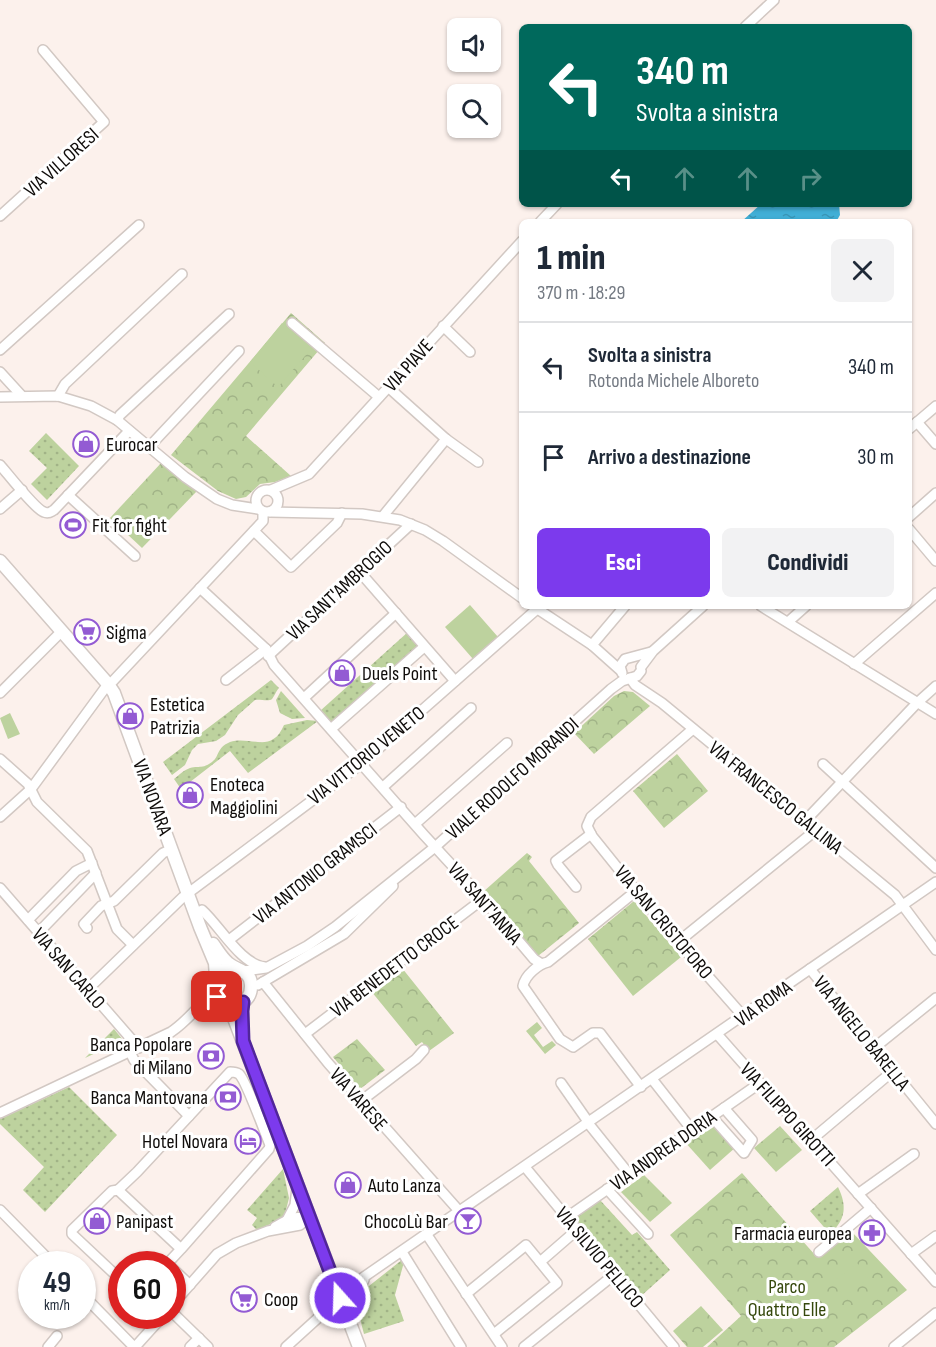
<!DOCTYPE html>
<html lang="it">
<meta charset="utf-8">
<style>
:root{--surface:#fff;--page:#f2f2f3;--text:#1f2937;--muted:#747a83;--line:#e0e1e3;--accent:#7c3aed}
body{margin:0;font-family:"Sofia Sans Condensed",sans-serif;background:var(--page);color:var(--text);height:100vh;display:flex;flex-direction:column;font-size:22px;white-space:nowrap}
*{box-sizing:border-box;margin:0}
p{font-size:20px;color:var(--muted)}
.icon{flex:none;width:33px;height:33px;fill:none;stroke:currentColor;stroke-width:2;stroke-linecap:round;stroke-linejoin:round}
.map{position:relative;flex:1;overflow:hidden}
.sheet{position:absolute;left:519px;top:219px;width:393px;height:390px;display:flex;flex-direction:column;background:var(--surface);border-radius:9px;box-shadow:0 2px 4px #0004}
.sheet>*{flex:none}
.hud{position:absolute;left:519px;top:24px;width:393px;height:183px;border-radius:9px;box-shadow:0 2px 4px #0004;background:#00695c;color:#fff;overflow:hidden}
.buttons{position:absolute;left:447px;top:18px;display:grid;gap:12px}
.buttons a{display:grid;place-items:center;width:54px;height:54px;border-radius:9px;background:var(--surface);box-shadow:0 2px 4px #0004;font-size:30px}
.speed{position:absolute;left:18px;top:1251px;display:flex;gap:12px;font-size:30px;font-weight:700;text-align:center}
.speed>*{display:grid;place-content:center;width:78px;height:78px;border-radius:50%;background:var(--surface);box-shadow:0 2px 4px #0004;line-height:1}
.speed small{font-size:15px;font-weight:400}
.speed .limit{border:9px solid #d22;background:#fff;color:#111}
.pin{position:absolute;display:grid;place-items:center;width:51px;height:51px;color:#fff;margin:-26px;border-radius:12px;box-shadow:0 3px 9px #0006}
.me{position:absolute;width:66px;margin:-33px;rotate:340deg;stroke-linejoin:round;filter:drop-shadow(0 0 4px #0008)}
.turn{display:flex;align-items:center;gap:21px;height:126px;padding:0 18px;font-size:27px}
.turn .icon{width:78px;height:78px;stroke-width:2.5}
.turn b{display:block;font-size:42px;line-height:51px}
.lanes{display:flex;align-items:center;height:57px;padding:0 18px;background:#0003;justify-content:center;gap:30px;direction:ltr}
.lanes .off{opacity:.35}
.round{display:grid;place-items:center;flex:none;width:63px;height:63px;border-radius:9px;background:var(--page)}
.overview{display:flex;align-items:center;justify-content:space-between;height:102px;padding:0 18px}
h1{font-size:36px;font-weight:800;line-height:45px}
.button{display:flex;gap:12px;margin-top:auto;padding:12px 18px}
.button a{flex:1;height:69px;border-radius:9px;background:var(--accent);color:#fff;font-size:24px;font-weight:800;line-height:69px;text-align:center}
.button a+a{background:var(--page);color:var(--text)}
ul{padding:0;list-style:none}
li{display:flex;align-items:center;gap:18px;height:90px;padding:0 18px;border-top:2px solid var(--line)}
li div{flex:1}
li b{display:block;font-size:22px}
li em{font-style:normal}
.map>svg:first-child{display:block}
</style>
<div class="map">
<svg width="936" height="1347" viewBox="0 0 936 1347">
<defs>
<pattern id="grass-dots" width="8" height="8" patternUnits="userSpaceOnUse" patternTransform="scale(1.5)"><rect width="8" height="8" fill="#bdd29e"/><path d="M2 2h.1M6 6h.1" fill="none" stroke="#a1b387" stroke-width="1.8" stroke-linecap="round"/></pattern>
<pattern id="park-crowns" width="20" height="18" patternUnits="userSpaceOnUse" patternTransform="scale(1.5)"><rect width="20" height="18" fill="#bdd29e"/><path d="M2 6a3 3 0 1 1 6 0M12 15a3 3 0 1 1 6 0" fill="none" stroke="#a1b387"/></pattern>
<pattern id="water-ripples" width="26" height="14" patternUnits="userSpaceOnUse" patternTransform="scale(1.5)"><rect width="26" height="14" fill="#41afd6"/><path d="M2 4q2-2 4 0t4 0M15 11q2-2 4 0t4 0" fill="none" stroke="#3895b6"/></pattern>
</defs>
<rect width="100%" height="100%" fill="#fcf1ec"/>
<g fill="url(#grass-dots)">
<path d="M46,433l33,33 -32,34 -16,-16 16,-16 -18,-17z"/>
<path d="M408,632l14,15 -89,78 -13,-14z"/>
<path d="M271,680l8,8c-3,3 -5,9 -7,11 -3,3 -12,0 -17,1l-17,15 -13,20 -9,6 -18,3 -6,6 -7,15 -13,10 -9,-13z"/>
<path d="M281,691l24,27 -13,1 -12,-6 -4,-13z"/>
<path d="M307,720l11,1 -70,52 -18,-22 -49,38 -7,-10c5,-4 10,-9 16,-11 8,-3 11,2 22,-6 8,-6 4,-14 18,-20 21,-7 41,13 54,-17z"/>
<path d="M114,1029l9,11 -38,18z"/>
<path d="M69,1087l48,48 -72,77 -22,-22 21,-23 -44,-43v-5z"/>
<path d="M283,1169l6,29 -5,20 -27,12 -5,-5 5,-7 -10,-8z"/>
<path d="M838,1187c9,19 8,32 -8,47l-20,-23z"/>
<path d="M600,1200l32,35 5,-3 33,38 -30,27 -65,-79z"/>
<path d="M403,1259l1,3 -9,33 9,26 -40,13 -8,-30 10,-20 3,2z"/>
</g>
<g fill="url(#park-crowns)">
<path d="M291,313l34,30 -79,93 45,40 -16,6 -15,2 -14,13 -10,2 -18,-8 -47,-36z"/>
<path d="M162,462l35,29 -55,57 -32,-30z"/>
<path d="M624,691l9,1 17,14 -56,48 -20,-21 40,-37z"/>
<path d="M677,754l31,37 -44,37 -31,-37z"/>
<path d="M527,853l5,4 -3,4 50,62 -41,33 -55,-64z"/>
<path d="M634,901l47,56 -48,39 -45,-57z"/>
<path d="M402,968l52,65 -25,18 -7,-9 -6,4 -45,-55z"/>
<path d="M357,1039l28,31 -25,19 -27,-32z"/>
<path d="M713,1121l23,26 -26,23 -26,-29z"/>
<path d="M780,1126l22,24 -26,22 -22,-24z"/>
<path d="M742,1173l74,83 35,-25 56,59 -73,57h-127l34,-31 -71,-81z"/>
<path d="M644,1175l28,28 -22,19 -29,-30z"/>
<path d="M701,1306l22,24 -20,17h-16l-14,-16z"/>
</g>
<g fill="#bdd29e">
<path d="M282,323l30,25 -34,39 -28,-25z"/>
<path d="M470,605l28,32 -25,22 -28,-32z"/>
<path d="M10,713l10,21 -12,5 -8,-21z"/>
<path d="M537,1022l5,6 -8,7 9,12 9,-6 4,4 -11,9 -19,-23z"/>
<path d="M857,1263l11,15 -23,19 -12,-15z"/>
</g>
<path fill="url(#water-ripples)" d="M761,204h78l1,11 -4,7h-95z"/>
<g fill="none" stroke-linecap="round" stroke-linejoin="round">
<g stroke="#d2c8c3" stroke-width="12">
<g id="minor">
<path d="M745,27l29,-27"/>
<path d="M0,216l104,-94 -61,-72"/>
<path d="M540,222l17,-18"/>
<path d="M292,323l87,74"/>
<path d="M443,326l27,26"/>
<path d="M0,350l139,-125"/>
<path d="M0,372l21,23"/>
<path d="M388,387l58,52 32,23"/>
<path d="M58,396l7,-12 117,-110"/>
<path d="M0,397l58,-1 33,10 26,14 68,57 32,22 15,6 26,4"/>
<path d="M117,420l3,-5 109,-101"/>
<path d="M917,422l19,22"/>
<path d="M909,429l27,-23"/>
<path d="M149,447l90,-96"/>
<path d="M0,465c8,9 35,44 44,47 5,2 6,0 10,-2l75,-79"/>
<circle cx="267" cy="501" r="11"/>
<path d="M271,490l38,-16 213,-233"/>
<path d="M68,495l67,61"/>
<path d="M0,509l22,-19"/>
<path d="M270,512l92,2 38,6 25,10 18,11 79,57"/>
<path d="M383,516l63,-77"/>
<path d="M909,517l27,-24"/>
<path d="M909,529l27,32"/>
<path d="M254,531l37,36 46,-44 5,-10"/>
<path d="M359,571l96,110"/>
<path d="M200,588l66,61 8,16 150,170 59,64 51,60 6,4"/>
<path d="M533,606l59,39 28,25"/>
<path d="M761,606l175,108"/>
<path d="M788,622l18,-16"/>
<path d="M592,645l33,-39"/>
<path d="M268,656l143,-132"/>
<path d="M854,664l82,-71"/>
<path d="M641,667l12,-16 50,-45"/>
<path d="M622,673l-2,-7 5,-7 26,-7"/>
<path d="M630,678l5,7 27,18 233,192 41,55"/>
<path d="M226,680l40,-31"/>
<path d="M0,693l62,-62"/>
<path d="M304,698l92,-85"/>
<path d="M331,729l93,-82"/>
<path d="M693,729l-102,88 -4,9 5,10 78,97 73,83"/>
<path d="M0,759l28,25 9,18 50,49 30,78 16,16"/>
<path d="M823,764l113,104"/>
<path d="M383,787l88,-79"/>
<path d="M0,817l31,-28 77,-105 5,-3 150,-160v-9"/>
<path d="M805,821l112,-118 19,-17"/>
<path d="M415,824l92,-81"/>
<path d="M576,887l-18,-22 -2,-4 35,-27"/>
<path d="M0,888l139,160"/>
<path d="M636,891l-88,71c-9,2 -23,13 -25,24l37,53 13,8 20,-14h7l41,54"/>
<path d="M202,910c18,16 39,55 63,57"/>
<path d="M28,920l48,-49 16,-8"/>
<path d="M87,928l-3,-4 17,-18 13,-5 49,-48 9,-4"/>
<path d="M38,933l58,-60"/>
<path d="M229,940l172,-133"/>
<path d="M678,942l138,-112"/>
<path d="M810,969l126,155"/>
<path d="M244,971l22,-3 41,-22 28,-19 100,-80 176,-158 11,-8 15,-5 4,-5"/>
<path d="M263,982l65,81 132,149"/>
<path d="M258,985l86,-51 49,-48"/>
<path d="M88,989l95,-92 178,-133 176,-155"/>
<path d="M305,1034l178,-135"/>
<path d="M717,1034l219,248"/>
<path d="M874,1048l62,-50"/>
<path d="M130,1052l4,8 55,56"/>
<path d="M652,1079l40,51"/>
<path d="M561,1083l28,40"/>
<path d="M361,1101l55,-42 8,-9"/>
<path d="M0,1113l171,-81c12,-8 37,-33 43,-46"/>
<path d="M712,1117l32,36 8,-13 -28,-32"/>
<path d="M588,1123l41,51"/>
<path d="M810,1141l83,-70"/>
<path d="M525,1167l149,180"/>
<path d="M607,1189l41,45"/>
<path d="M118,1190l-6,1 -40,39v4l50,47"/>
<path d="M858,1194l56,-40"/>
<path d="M0,1210l53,54"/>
<path d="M566,1218l194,-135"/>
<path d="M287,1220l8,-15 2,-17"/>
<path d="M275,1227c12,-7 22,-14 34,-6"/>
<path d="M427,1235l75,112"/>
<path d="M402,1252l59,95"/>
<path d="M819,1252l52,-44"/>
<path d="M911,1254l25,-18"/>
<path d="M167,1264l14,-15 88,-100 1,-4c-5,-12 -24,-65 -31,-71 -3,-2 -5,-2 -9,-2l-93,100 -19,18 63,59"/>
<path d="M172,1268l18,17"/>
<path d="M82,1294l52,53"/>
<path d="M466,1294l60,-49 14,17 38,-33"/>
<path d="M172,1305l45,-51 19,-11 32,-12 32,-6 6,-6 2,-8"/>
<path d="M172,1312l36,35"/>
<path d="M352,1320v-18l12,-22"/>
<path d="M494,1334l63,-51 -17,-21"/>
<path d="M48,1347l9,-11"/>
<path d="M135,1347l28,-31"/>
<path d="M190,1347l9,-9"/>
<path d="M286,1347l54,-49 5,-8 591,-408"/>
<path d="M524,1347l91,-73"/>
<path d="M894,1347l42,-34"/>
</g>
</g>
<g stroke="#d2c8c3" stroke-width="15">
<g id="major">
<path d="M0,561l108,123 6,9 86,234 15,36 1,14"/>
<path d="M213,944c5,7 9,14 15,19 9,8 23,7 23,22 1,21 -23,25 -34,12 -7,-16 2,-30 19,-29"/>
<path d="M229,1005l130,342"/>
</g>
</g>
<use href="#minor" stroke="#fff" stroke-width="9"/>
<use href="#major" stroke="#fff" stroke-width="12"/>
</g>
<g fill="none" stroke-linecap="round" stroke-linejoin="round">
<g stroke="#51269a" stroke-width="15">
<path id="route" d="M217,997l12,8 14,-3 -1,9 1,30 97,257"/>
</g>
<use href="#route" stroke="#7c3aed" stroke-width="10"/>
</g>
<defs>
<g id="shop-ring" transform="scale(1.35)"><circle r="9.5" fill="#fff" stroke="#935bd3" stroke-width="1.5"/><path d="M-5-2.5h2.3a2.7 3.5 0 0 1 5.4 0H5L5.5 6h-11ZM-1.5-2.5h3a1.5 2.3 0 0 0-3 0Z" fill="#935bd3"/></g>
<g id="stadium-ring" transform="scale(1.35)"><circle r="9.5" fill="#fff" stroke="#935bd3" stroke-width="1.5"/><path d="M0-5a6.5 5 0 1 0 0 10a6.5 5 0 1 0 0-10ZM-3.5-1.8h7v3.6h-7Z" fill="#935bd3"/></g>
<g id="supermarket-ring" transform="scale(1.35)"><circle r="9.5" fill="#fff" stroke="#935bd3" stroke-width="1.5"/><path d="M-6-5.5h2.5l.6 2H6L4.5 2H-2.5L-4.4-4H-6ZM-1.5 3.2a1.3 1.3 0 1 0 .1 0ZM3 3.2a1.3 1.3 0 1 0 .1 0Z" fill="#935bd3"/></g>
<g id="bank-ring" transform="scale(1.35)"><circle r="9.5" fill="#fff" stroke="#935bd3" stroke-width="1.5"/><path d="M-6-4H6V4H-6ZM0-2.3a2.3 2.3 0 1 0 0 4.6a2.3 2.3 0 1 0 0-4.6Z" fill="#935bd3"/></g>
<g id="hotel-ring" transform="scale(1.35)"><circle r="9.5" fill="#fff" stroke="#935bd3" stroke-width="1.5"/><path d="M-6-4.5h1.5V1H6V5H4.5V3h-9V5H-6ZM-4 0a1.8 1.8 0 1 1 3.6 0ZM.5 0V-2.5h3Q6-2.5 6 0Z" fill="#935bd3"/></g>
<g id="bar-ring" transform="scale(1.35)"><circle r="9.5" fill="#fff" stroke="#935bd3" stroke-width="1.5"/><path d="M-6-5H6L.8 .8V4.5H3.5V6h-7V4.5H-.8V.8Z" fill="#935bd3"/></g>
<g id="pharmacy-ring" transform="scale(1.35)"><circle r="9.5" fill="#fff" stroke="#935bd3" stroke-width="1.5"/><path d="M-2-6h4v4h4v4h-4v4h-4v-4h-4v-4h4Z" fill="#935bd3"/></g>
</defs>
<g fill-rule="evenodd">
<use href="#shop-ring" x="86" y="444"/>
<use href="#stadium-ring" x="73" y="525"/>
<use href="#supermarket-ring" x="87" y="632"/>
<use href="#shop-ring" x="342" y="673"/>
<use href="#shop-ring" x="130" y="716"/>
<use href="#shop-ring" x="190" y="795"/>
<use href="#bank-ring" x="211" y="1056"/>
<use href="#bank-ring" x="228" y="1097"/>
<use href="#hotel-ring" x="248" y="1141"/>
<use href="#shop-ring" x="348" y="1185"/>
<use href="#shop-ring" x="97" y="1221"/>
<use href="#bar-ring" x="468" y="1221"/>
<use href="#pharmacy-ring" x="872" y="1233"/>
<use href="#supermarket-ring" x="244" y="1299"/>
</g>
<g text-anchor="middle" stroke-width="6" stroke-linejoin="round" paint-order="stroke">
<g font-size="20" fill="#0f0c0a" stroke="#fff">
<text transform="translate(61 162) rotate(-42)" y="7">VIA VILLORESI</text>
<text transform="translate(408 365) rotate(-48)" y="7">VIA PIAVE</text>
<text transform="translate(339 590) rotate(-43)" y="7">VIA SANT'AMBROGIO</text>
<text transform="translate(366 755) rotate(-39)" y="7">VIA VITTORIO VENETO</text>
<text transform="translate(512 778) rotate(-42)" y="7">VIALE RODOLFO MORANDI</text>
<text transform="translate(153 797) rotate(70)" y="7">VIA NOVARA</text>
<text transform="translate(776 797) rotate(39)" y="7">VIA FRANCESCO GALLINA</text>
<text transform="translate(315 873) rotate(-38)" y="7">VIA ANTONIO GRAMSCI</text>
<text transform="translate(485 903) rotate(49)" y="7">VIA SANT'ANNA</text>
<text transform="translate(664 922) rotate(50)" y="7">VIA SAN CRISTOFORO</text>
<text transform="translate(394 966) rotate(-37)" y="7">VIA BENEDETTO CROCE</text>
<text transform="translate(69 968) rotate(49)" y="7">VIA SAN CARLO</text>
<text transform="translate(763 1003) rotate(-35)" y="7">VIA ROMA</text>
<text transform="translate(862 1033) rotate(51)" y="7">VIA ANGELO BARELLA</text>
<text transform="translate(359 1099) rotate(49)" y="7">VIA VARESE</text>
<text transform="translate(788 1114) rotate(48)" y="7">VIA FILIPPO GIROTTI</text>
<text transform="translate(663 1150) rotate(-35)" y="7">VIA ANDREA DORIA</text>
<text transform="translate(600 1257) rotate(50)" y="7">VIA SILVIO PELLICO</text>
</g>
<g font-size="20" fill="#0f0c0a" stroke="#fff" text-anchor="start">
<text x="106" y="451">Eurocar</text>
<text x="92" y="532">Fit for fight</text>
<text x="106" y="639">Sigma</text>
<text x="362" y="680">Duels Point</text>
<text x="150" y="711">Estetica<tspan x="150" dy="23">Patrizia</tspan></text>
<text x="210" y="791">Enoteca<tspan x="210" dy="23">Maggiolini</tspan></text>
<text x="192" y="1051" text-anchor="end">Banca Popolare<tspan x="192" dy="23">di Milano</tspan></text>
<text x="208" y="1104" text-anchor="end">Banca Mantovana</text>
<text x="228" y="1148" text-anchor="end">Hotel Novara</text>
<text x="368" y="1192">Auto Lanza</text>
<text x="116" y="1228">Panipast</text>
<text x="448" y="1228" text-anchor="end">ChocoLù Bar</text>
<text x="852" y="1240" text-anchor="end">Farmacia europea</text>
<text x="264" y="1306">Coop</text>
</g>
<g font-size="20" fill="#35480c" stroke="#fff">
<text x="787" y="1293">Parco<tspan x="787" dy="23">Quattro Elle</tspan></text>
</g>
</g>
</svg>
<div class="buttons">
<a><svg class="icon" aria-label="sound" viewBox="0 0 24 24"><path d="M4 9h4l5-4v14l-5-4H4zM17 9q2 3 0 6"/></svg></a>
<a><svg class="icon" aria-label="search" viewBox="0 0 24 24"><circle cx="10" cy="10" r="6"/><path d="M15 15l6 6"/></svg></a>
</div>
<div class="speed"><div>49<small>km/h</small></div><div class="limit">60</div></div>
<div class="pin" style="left:217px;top:997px;background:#d93025"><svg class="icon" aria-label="arrive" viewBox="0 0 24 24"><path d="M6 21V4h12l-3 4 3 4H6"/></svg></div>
<svg class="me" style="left:340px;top:1298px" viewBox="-20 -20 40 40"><circle r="17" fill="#7c3aed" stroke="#fff" stroke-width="3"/><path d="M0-11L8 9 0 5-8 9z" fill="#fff"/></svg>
<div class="hud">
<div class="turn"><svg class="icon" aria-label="left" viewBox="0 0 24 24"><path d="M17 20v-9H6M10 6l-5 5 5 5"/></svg><div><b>340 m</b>Svolta a sinistra</div></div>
<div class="lanes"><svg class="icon" aria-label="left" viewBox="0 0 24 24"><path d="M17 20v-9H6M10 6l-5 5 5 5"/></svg><svg class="icon off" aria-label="ahead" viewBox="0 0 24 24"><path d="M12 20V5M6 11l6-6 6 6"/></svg><svg class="icon off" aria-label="ahead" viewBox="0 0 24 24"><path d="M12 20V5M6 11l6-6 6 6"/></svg><svg class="icon off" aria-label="right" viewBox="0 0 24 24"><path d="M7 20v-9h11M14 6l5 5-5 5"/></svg></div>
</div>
<section class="sheet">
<div class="overview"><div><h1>1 min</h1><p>370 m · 18:29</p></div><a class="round"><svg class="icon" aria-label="close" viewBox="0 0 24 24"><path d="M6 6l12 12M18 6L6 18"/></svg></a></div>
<ul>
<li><svg class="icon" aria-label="left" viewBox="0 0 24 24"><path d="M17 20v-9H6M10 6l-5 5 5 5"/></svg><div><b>Svolta a sinistra</b><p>Rotonda Michele Alboreto</p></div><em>340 m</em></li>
<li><svg class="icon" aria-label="arrive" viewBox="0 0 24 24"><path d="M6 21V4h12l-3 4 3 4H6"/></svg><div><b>Arrivo a destinazione</b></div><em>30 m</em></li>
</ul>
<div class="button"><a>Esci</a><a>Condividi</a></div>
</section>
</div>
